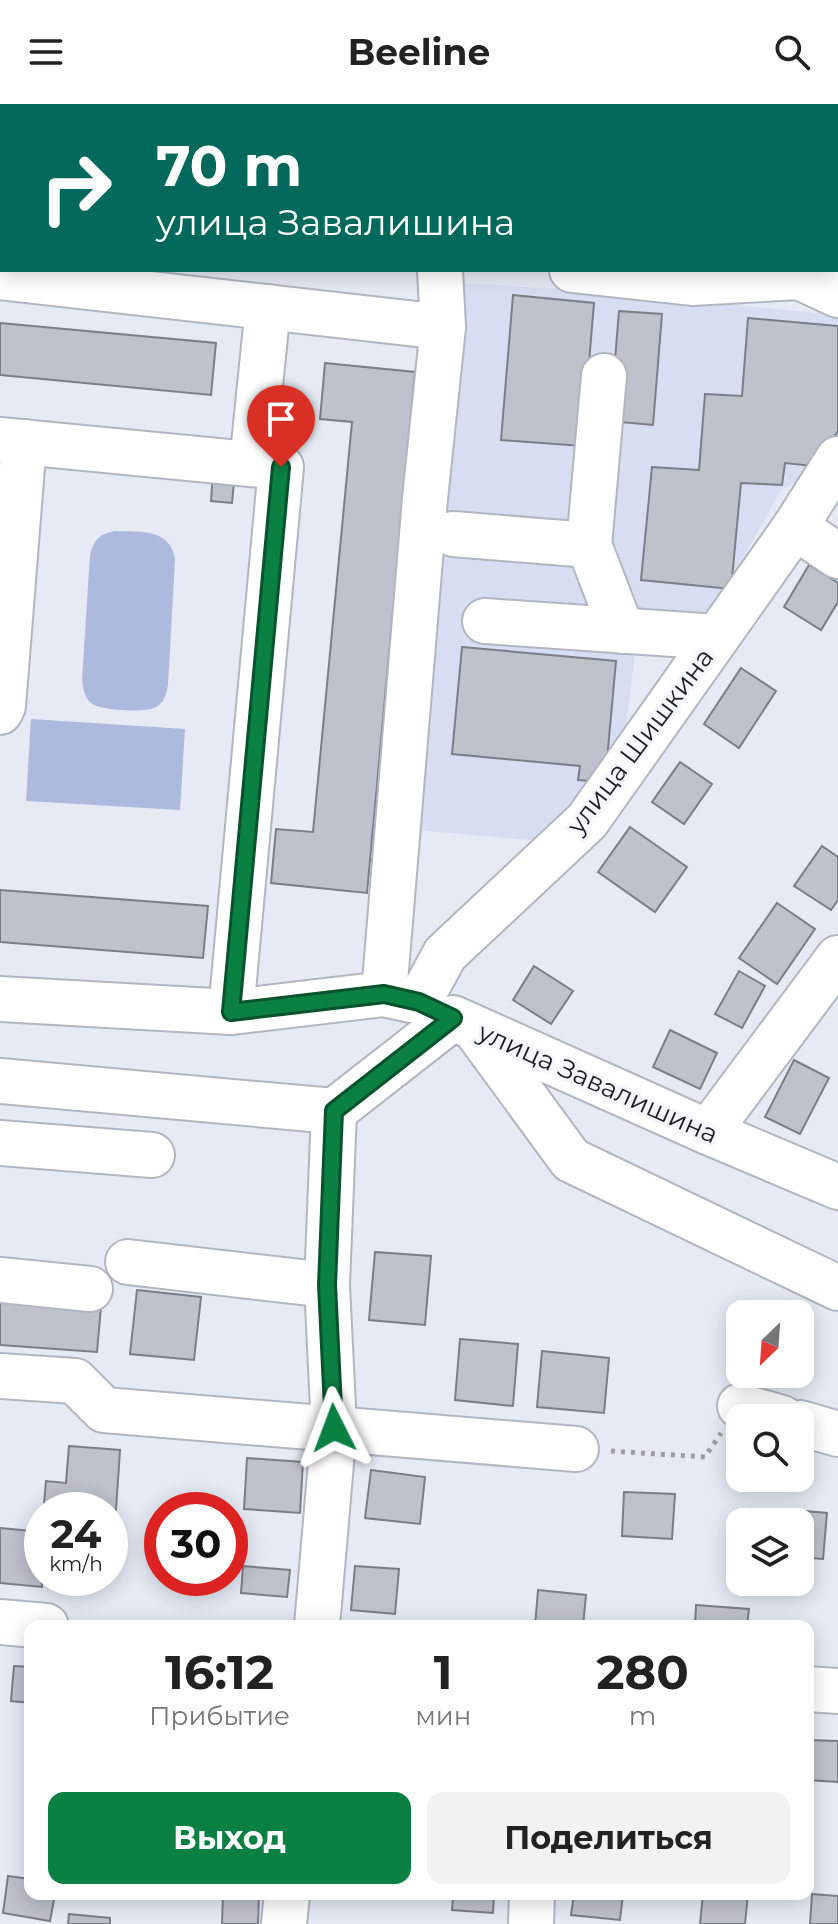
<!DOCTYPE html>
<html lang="ru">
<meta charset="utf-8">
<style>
:root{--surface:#fff;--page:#f2f2f2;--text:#222;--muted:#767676;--accent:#0b8043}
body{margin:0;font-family:Montserrat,sans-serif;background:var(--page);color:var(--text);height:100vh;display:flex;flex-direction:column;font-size:30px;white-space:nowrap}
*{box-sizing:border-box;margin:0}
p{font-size:26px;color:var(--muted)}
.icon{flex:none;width:44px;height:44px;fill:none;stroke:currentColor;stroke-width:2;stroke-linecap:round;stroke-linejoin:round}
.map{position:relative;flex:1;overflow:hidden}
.details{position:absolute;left:24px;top:1516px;width:790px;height:280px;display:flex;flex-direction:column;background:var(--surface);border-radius:16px;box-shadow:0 4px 20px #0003}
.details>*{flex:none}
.hud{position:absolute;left:0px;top:0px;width:838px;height:168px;box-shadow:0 4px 20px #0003;background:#00695c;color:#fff;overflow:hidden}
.needle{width:52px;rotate:205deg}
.buttons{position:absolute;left:726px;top:1196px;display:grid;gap:16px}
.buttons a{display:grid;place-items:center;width:88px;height:88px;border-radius:16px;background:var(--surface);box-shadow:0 4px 20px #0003;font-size:40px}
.speed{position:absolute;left:24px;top:1388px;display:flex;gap:16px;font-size:40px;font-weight:700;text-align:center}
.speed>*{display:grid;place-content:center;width:104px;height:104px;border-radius:50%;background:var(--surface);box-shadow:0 4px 20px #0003;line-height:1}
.speed small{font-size:20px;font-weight:400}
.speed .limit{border:12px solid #d22;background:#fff;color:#111}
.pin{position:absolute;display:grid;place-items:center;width:68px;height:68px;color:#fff;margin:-82px -34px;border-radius:50% 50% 50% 0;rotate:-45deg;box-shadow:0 0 8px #0007}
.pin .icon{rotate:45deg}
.me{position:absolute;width:88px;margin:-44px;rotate:357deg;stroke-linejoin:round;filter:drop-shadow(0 0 6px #0008)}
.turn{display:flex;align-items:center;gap:28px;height:168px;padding:0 24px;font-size:36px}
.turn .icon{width:104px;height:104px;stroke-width:2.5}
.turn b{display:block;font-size:56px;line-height:68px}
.eta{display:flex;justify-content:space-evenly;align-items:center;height:136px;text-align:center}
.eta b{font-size:48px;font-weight:700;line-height:56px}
.primary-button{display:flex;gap:16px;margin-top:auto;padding:16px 24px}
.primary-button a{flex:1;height:92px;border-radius:16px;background:var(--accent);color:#fff;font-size:32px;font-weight:700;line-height:92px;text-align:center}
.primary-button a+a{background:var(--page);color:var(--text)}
header{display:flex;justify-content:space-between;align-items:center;height:104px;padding:0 24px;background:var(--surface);font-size:36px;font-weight:700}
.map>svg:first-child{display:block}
</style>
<header><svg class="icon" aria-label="menu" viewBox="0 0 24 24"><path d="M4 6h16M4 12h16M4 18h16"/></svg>Beeline<svg class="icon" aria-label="search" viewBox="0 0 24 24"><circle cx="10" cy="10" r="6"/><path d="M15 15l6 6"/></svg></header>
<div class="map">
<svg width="838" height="1820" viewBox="0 0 838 1820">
<rect width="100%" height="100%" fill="#e5eaf5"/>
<path fill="#d7def1" d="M458,179l135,8 245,24v126l-23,33 -34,16 -70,126 -71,-6 -19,161 -80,70 -125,-11z"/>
<g fill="#adbade">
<path d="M115,427c25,1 55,-3 60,28l-7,126c-2,9 -3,17 -12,22 -11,6 -55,4 -65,-4 -7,-6 -8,-16 -9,-24l8,-124c4,-15 9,-21 25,-24z"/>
<path d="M31,615l154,10 -5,81 -154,-9z"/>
</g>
<g fill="#bec2cd" stroke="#7a7e89" stroke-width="2">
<path d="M340,0h55l-55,2z"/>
<path d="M836,75l2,1v65h-2z"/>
<path d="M513,191l81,8 -12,143 -81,-6z"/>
<path d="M619,207l43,3 -9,111 -43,-4z"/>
<path d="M748,214l90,8v105l-25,35 -28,-3 -3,22 -41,-2 -10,106 -90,-9 11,-113 47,3 6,-76 37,2z"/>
<path d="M0,219l216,20 -5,52 -211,-20z"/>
<path d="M325,259l90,9 -48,521 -96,-10 5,-54 37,3 39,-410 -32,-3z"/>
<path d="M213,366l22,2 -3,31 -21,-2z"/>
<path d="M809,461l29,18v19l-17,28 -37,-23z"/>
<path d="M462,543l154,14 -11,121 -27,-2 2,-14 -128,-12z"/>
<path d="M741,564l35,23 -37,57 -35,-24z"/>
<path d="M680,658l32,22 -28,40 -32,-22z"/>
<path d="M630,723l57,40 -32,45 -57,-40z"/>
<path d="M822,742l16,11v43l-7,10 -37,-24z"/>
<path d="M0,786l208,16 -5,52 -203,-16z"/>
<path d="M777,799l38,26 -38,55 -38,-26z"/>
<path d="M534,862l39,25 -22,33 -38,-24z"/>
<path d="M739,867l26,15 -23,42 -27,-14z"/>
<path d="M670,926l47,23 -17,36 -47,-22z"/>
<path d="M794,956l35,18 -29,56 -35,-17z"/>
<path d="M375,1148l56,4 -6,69 -56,-5z"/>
<path d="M137,1186l64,7 -7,63 -64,-6z"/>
<path d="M0,1195l101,8 -4,45 -97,-7z"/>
<path d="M460,1235l58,5 -5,62 -58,-6z"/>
<path d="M542,1247l67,7 -5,55 -67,-6z"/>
<path d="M69,1342l51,4 -4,60 -72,-6 2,-23 20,2z"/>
<path d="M247,1354l56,4 -3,51 -56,-4z"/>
<path d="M371,1366l54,7 -5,47 -55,-6z"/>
<path d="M624,1388l51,2 -3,45 -50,-3z"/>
<path d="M781,1405l46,4 -4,46 -23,-2v-35h-21z"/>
<path d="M0,1424l42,4v55l-42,-4z"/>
<path d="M243,1462l47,4 -3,27 -46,-4z"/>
<path d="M355,1462l44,3 -4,45 -44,-4z"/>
<path d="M538,1486l48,5 -3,31h-48z"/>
<path d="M696,1501l53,4 -2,17h-52z"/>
<path d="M14,1562l16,1v36l-19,-2z"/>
<path d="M808,1636l30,1v41l-30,-2z"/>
<path d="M8,1772l22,3v15h25l-5,27 -47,-8z"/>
<path d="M223,1790h36l-1,30h-36z"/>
<path d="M453,1790h41l-1,19 -41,-3z"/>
<path d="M574,1790h49l-3,26 -49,-5z"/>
<path d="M703,1790h45l-3,30h-45z"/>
<path d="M812,1790l26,2v28h-28z"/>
<path d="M69,1810l41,4v6h-42z"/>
</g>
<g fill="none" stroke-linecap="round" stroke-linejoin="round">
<g stroke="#b2b6c1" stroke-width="48">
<g id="minor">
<path d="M115,2v-2"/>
<path d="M290,2v-2"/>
<path d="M446,2v-2"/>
<path d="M505,2v-2"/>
<path d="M635,2v-2"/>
<path d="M782,2l1,-2"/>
<path d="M836,37l2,1"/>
<path d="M0,62h2"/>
<path d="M572,166l120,13 107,-6 39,18"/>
<path d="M0,173l443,50"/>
<path d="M604,272l-15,169 33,86"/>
<path d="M0,336l281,27 -50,545"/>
<path d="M252,360l16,-157"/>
<path d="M795,423l43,29"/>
<path d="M453,430l136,11"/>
<path d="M485,517l232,16"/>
<path d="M0,608l3,-6 21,-264"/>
<path d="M384,890l41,-495 18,-172 -3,-57"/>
<path d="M0,895l231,13 153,-18 27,6"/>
<path d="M419,898l26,-48 142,-133 208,-294 43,-68"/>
<path d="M475,925l96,131 267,128"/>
<path d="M0,977l334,30 119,-93 255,114 130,55"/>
<path d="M708,1028l130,-174"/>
<path d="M0,1039l152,12"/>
<path d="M128,1158l199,23"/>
<path d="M0,1176l90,9"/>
<path d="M0,1272l75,5 29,29 472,39"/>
<path d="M740,1302l42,12"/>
<path d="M800,1319l38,11"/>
<path d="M0,1518l46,4"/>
<path d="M317,1522l17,-198 -7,-143 7,-174"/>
<path d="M808,1585l30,2"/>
<path d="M284,1820l3,-30"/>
<path d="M531,1820l1,-30"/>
</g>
</g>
<path stroke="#9c9fa8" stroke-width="5" stroke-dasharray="4 6" stroke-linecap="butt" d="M611,1347l94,6 16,-24"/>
<use href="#minor" stroke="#fff" stroke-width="44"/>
</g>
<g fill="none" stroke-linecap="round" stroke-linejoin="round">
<g stroke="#07532c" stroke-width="20">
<path id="route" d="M281,363l-50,545 153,-18 35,8 34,16 -119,93 -7,174 7,143"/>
</g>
<use href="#route" stroke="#0b8043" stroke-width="14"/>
</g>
<g text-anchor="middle" stroke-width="7" stroke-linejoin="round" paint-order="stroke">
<g font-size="26" fill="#1c1d21" stroke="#f4f7fe">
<text transform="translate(640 637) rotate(-53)" y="9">улица Шишкина</text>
<text transform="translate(598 979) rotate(24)" y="9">улица Завалишина</text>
</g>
</g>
</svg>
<div class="buttons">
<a><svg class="needle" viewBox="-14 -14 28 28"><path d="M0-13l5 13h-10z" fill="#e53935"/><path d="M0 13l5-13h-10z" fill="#767676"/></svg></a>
<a><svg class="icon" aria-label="search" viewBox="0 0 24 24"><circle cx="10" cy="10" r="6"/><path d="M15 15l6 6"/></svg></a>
<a><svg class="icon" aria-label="layers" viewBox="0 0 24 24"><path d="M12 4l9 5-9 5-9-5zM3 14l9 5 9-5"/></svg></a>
</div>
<div class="speed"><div>24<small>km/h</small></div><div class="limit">30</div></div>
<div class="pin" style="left:281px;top:363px;background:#d93025"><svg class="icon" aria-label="arrive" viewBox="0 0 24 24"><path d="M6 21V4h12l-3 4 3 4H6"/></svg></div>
<svg class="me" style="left:334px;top:1324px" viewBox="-20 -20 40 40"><path d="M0-17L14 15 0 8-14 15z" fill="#0b8043" stroke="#fff" stroke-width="4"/></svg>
<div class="hud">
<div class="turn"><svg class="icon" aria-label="right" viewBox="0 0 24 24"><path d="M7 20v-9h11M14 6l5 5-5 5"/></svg><div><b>70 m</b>улица Завалишина</div></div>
</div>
<section class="details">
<div class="eta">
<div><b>16:12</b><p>Прибытие</p></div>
<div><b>1</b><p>мин</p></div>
<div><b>280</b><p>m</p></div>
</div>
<div class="primary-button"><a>Выход</a><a>Поделиться</a></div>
</section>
</div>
